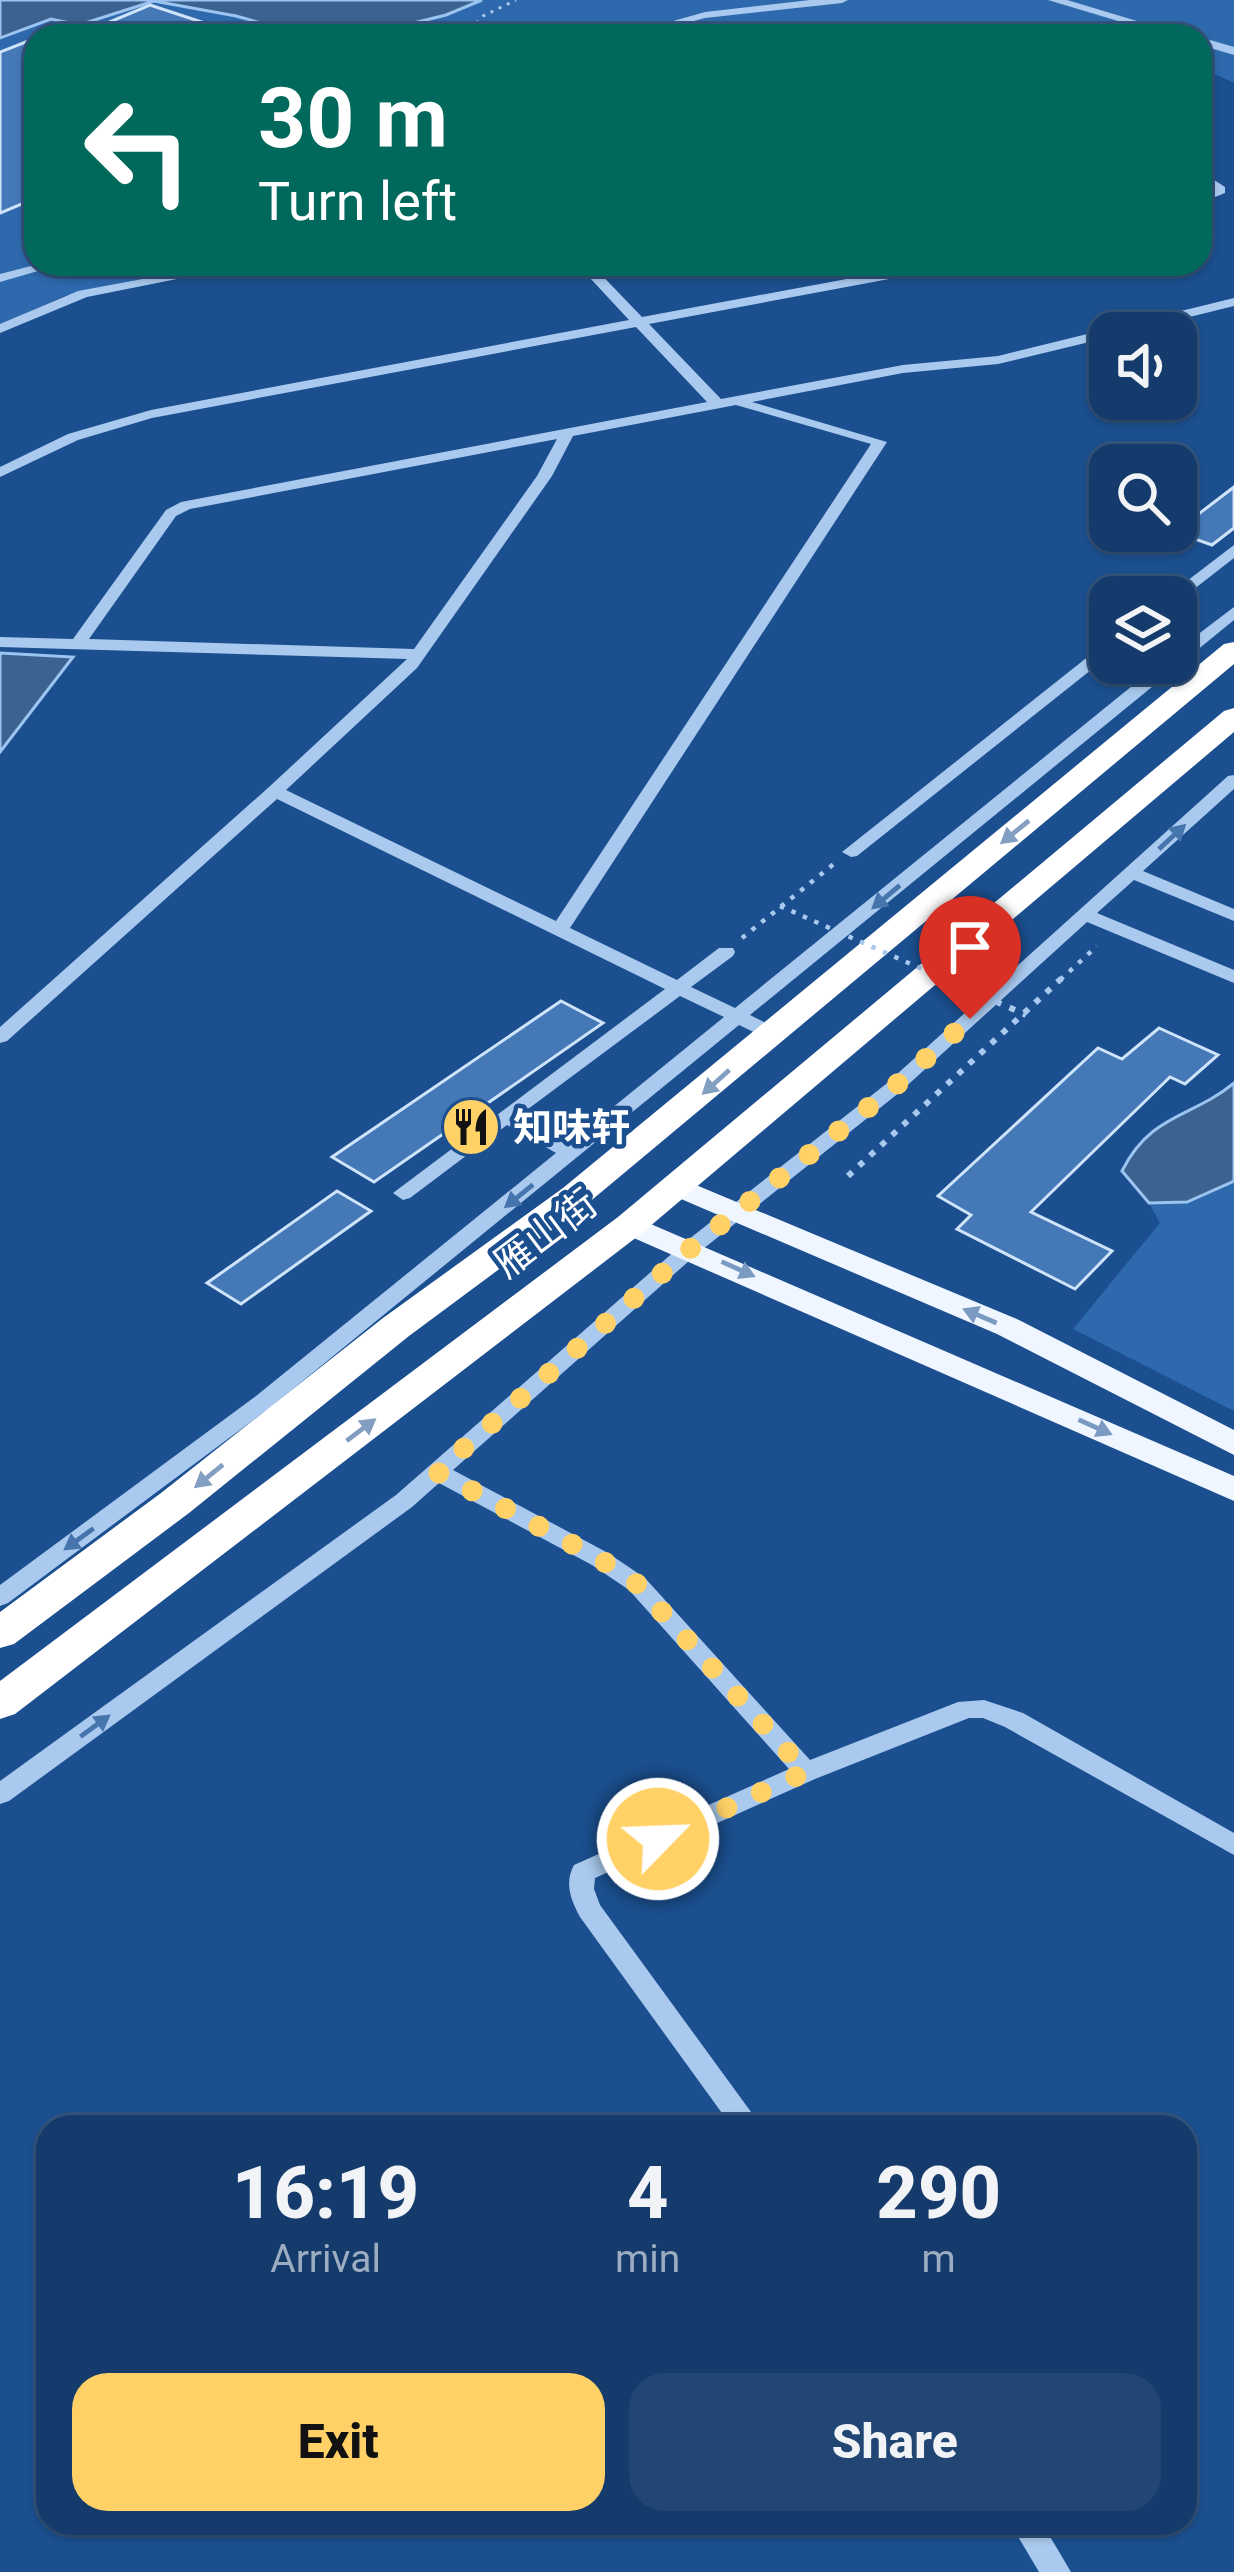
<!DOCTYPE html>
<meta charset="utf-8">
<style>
:root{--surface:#143b6b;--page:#214673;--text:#f1f3f6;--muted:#9dadc1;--line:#33557e;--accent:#ffd166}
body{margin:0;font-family:Roboto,"Noto Sans SC",sans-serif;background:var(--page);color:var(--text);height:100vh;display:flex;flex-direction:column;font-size:45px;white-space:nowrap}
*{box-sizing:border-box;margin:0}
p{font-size:39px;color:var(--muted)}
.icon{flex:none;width:66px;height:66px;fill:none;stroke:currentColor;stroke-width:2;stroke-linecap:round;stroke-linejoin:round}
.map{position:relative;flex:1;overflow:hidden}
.panel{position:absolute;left:36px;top:2115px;width:1161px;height:420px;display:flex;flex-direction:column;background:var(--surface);border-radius:36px;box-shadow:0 3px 9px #0004,0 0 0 3px var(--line)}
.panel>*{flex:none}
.guide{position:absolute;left:24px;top:24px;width:1188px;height:252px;border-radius:36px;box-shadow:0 3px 9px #0004,0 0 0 3px var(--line);background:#00695c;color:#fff;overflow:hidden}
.tools{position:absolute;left:1089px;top:312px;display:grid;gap:24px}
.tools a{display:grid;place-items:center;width:108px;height:108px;border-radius:24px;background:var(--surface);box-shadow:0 3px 9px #0004,0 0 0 3px var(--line);font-size:60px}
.pin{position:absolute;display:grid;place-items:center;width:102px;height:102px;color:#fff;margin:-123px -51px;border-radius:50% 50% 50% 0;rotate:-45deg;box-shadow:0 0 12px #0007}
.pin .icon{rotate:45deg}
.me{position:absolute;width:132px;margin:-66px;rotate:66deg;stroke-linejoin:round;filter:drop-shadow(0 0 9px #0008)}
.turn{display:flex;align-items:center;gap:42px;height:252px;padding:0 36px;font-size:54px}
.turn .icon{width:156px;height:156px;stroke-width:2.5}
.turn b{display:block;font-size:84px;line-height:102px}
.eta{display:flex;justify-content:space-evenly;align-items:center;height:204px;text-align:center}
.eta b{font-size:72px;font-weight:800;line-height:84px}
.primary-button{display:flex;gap:24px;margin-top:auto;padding:24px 36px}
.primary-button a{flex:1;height:138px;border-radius:36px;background:var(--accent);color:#111;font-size:48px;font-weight:800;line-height:138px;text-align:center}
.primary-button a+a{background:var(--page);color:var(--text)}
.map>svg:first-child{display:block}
</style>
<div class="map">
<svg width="1234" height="2572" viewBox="0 0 1234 2572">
<rect width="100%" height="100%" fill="#1b4f8f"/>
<g fill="#2e69ad">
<path d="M0,0h1234v83l-34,-16v-31h-66l-56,-11 -65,11h-977v228h172l-144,32 -64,29z"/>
<path d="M1234,1181v230l-161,-82 87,-106 -11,-20 38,-1z"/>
</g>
<g fill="#3c6290" stroke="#9cc4f0" stroke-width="3">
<path d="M0,0h482l-36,15 -85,21 -60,-2 -65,-18 -82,-15 -75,24 -28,-6 -51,19z"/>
<path d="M0,653l73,4 -73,95z"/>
<path d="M1234,1083v98l-47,21 -38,1 -27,-32c29,-58 70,-53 112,-88z"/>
</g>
<g fill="#4478b7" stroke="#cfe3fa" stroke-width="3">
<path d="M150,5l79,26 -1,5h-152z"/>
<path d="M36,38v160l-36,15v-161z"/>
<path d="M1234,487v41l-22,17 -37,-13z"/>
<path d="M561,1001l42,22 -229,159 -42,-25z"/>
<path d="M1159,1028l59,27 -33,29 -15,-7 -139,135 81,39 -37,38 -118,-60 14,-14 -33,-19 160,-148 24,11z"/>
<path d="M337,1191l34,20 -130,93 -34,-21z"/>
</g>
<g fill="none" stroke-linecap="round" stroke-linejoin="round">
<path stroke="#a9c9ee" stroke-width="3" stroke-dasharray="3 6" stroke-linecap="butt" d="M464,36l19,-20 33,-16"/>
<g stroke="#a9c9ee" stroke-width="4.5" stroke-dasharray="4.5 8" stroke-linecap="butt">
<path d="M742,938l93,-75"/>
<path d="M1060,980l37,-34"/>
</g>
<path stroke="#a9c9ee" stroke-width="6" stroke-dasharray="6 9" stroke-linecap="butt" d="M848,1176l215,-199"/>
<g fill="#a9c9ee" fill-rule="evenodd">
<path d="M810,0h38l-6,3 -137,15 -65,18h-20l85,-24z"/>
<path d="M1048,0h19l120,36h-19z"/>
<path d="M1094,26l15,10h-14l-7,-6z"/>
<path d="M1200,37l34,10v8l-34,-10z"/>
<path d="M1200,171l25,16v6l-25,10v-9l11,-5 -11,-8z"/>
<path d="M39,264h23l-62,18v-8z"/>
<path d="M223,264h29l-165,33 -87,36v-9l78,-33z"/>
<path d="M577,264h14l51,53 285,-53h28l-7,4 -299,56 72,75 182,-34 95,-9 236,-58v8l-109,27h-15v4l-112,27 -95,9 -151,29 135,40 -317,486 107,52 42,-32h14l2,4 -2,4 -42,31 44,21 397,-322 -41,-16 -234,186 -6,1 -9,-5 262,-208 6,-2v13l-10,8 42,15 19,-15h15v-12l58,-44v13l-484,395 28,14 3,4 -3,4h-14l-25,-12 -467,381 -264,197 -8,3v-21l256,-189 300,-243 -49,-28 -97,73 -7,2 -10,-7 272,-204 -388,-190 -270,242 -7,2v-16l269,-240 138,-128 -407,-12v-10l73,2 93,-129 15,-8 526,-100 -71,-75 -484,91 -74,22 -78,37v-10l68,-33 83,-24 478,-90zM736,405l135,39 -315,477 -270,-131 131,-122 135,-192 21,-40zM557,439l-20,37 -123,173 -325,-10 87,-123 14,-7zM680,996l44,21 -155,126 -49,-28z"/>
<path d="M1234,545v13l-54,42 -14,-3z"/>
<path d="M1234,775v14l-91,82 91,38v12l-100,-41 -37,33 137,57v13l-147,-61 -187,170 -202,161 -245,217 155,83 37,25 165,182 148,-58 26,-2 39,13 211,120v22l-229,-128 -22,-9h-14l-154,61 -220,99 -1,11 6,16 162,222h-30l-152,-210c-9,-17 -16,-34 -6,-52l215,-96 -160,-179 -37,-25 -153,-82 -27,24 -403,294 -9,3v-23l396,-286 288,-252 202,-159 342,-308z"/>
<path d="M1010,2523h32l29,49h-32z"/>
</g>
<g fill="#f0f6ff" fill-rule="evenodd">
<path d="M677,1177l342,143 215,110v25l-237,-121 -330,-141 -4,-7z"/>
<path d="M630,1215l604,261v25l-614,-269 -5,-7 5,-7z"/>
</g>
<g fill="#fff" fill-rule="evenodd">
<path d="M1234,642v22l-647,540 -178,132 -220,177 -175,131 -14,4v-36l161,-119 222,-175 180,-130 661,-544z"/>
<path d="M1234,708v24l-592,501 -627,481 -15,5v-38l618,-464 606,-506z"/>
</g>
<path stroke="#a9c9ee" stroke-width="4.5" stroke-dasharray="4.5 8" stroke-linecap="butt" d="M780,906l167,74"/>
<path stroke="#a9c9ee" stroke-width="6" stroke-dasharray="6 9" stroke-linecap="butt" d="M941,977l85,38"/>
</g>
<defs><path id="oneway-solid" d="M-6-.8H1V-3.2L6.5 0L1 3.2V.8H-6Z" transform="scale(3)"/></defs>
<g fill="#829ec1">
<use href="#oneway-solid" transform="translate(1015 832) rotate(141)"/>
<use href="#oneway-solid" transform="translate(716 1082) rotate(138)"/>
<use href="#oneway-solid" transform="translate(361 1430) rotate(-37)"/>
<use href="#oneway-solid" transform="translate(209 1476) rotate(141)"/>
</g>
<g fill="#4674ac">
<use href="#oneway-solid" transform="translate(1172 837) rotate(-43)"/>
<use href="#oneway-solid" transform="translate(886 897) rotate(140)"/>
<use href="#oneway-solid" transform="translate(519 1196) rotate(141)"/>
<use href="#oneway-solid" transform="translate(79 1539) rotate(144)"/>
<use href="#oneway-solid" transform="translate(95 1726) rotate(-36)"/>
</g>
<g fill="#7b9ac1">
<use href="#oneway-solid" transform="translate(738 1269) rotate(24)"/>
<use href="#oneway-solid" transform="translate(980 1316) rotate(-157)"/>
<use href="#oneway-solid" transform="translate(1095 1427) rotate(24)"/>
</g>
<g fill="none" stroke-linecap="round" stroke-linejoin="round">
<path stroke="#ffd166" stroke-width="21" stroke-dasharray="0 37.8" d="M658,1839l148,-67 -169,-188 -37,-25 -163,-87 254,-224 202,-160 77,-69"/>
</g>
<defs>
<g id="restaurant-disc" transform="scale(3)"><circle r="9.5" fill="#ffd166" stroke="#1b4f8f"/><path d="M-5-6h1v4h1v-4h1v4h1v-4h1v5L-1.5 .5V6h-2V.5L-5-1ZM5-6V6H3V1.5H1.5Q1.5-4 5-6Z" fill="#111"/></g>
</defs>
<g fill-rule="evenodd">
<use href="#restaurant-disc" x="471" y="1127"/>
</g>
<g text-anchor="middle" stroke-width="9" stroke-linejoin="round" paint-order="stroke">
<g font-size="39" font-weight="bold" fill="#fff" stroke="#1b4f8f" text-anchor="start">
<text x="513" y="1141">知味轩</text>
</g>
<g font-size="39" fill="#fff" stroke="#1b4f8f">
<text transform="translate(545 1233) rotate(-37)" y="14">雁山街</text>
</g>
</g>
</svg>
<div class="tools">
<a><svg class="icon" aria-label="sound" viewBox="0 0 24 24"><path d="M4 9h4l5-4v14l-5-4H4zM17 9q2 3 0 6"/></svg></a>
<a><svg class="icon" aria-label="search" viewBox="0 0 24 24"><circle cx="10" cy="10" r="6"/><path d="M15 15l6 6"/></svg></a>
<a><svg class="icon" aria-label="layers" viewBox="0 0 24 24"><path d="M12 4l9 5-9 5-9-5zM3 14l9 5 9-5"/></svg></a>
</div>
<div class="pin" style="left:970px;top:1019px;background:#d93025"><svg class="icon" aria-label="arrive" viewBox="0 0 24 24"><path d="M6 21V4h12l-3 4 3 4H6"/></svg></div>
<svg class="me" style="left:658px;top:1839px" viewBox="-20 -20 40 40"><circle r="17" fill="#ffd166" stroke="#fff" stroke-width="3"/><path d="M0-11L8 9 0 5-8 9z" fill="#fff"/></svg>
<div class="guide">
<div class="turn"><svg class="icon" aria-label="left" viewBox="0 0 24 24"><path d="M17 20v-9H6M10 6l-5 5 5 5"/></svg><div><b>30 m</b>Turn left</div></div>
</div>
<section class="panel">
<div class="eta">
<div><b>16:19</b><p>Arrival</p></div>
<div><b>4</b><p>min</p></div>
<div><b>290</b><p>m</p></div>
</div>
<div class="primary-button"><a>Exit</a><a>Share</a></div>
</section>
</div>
